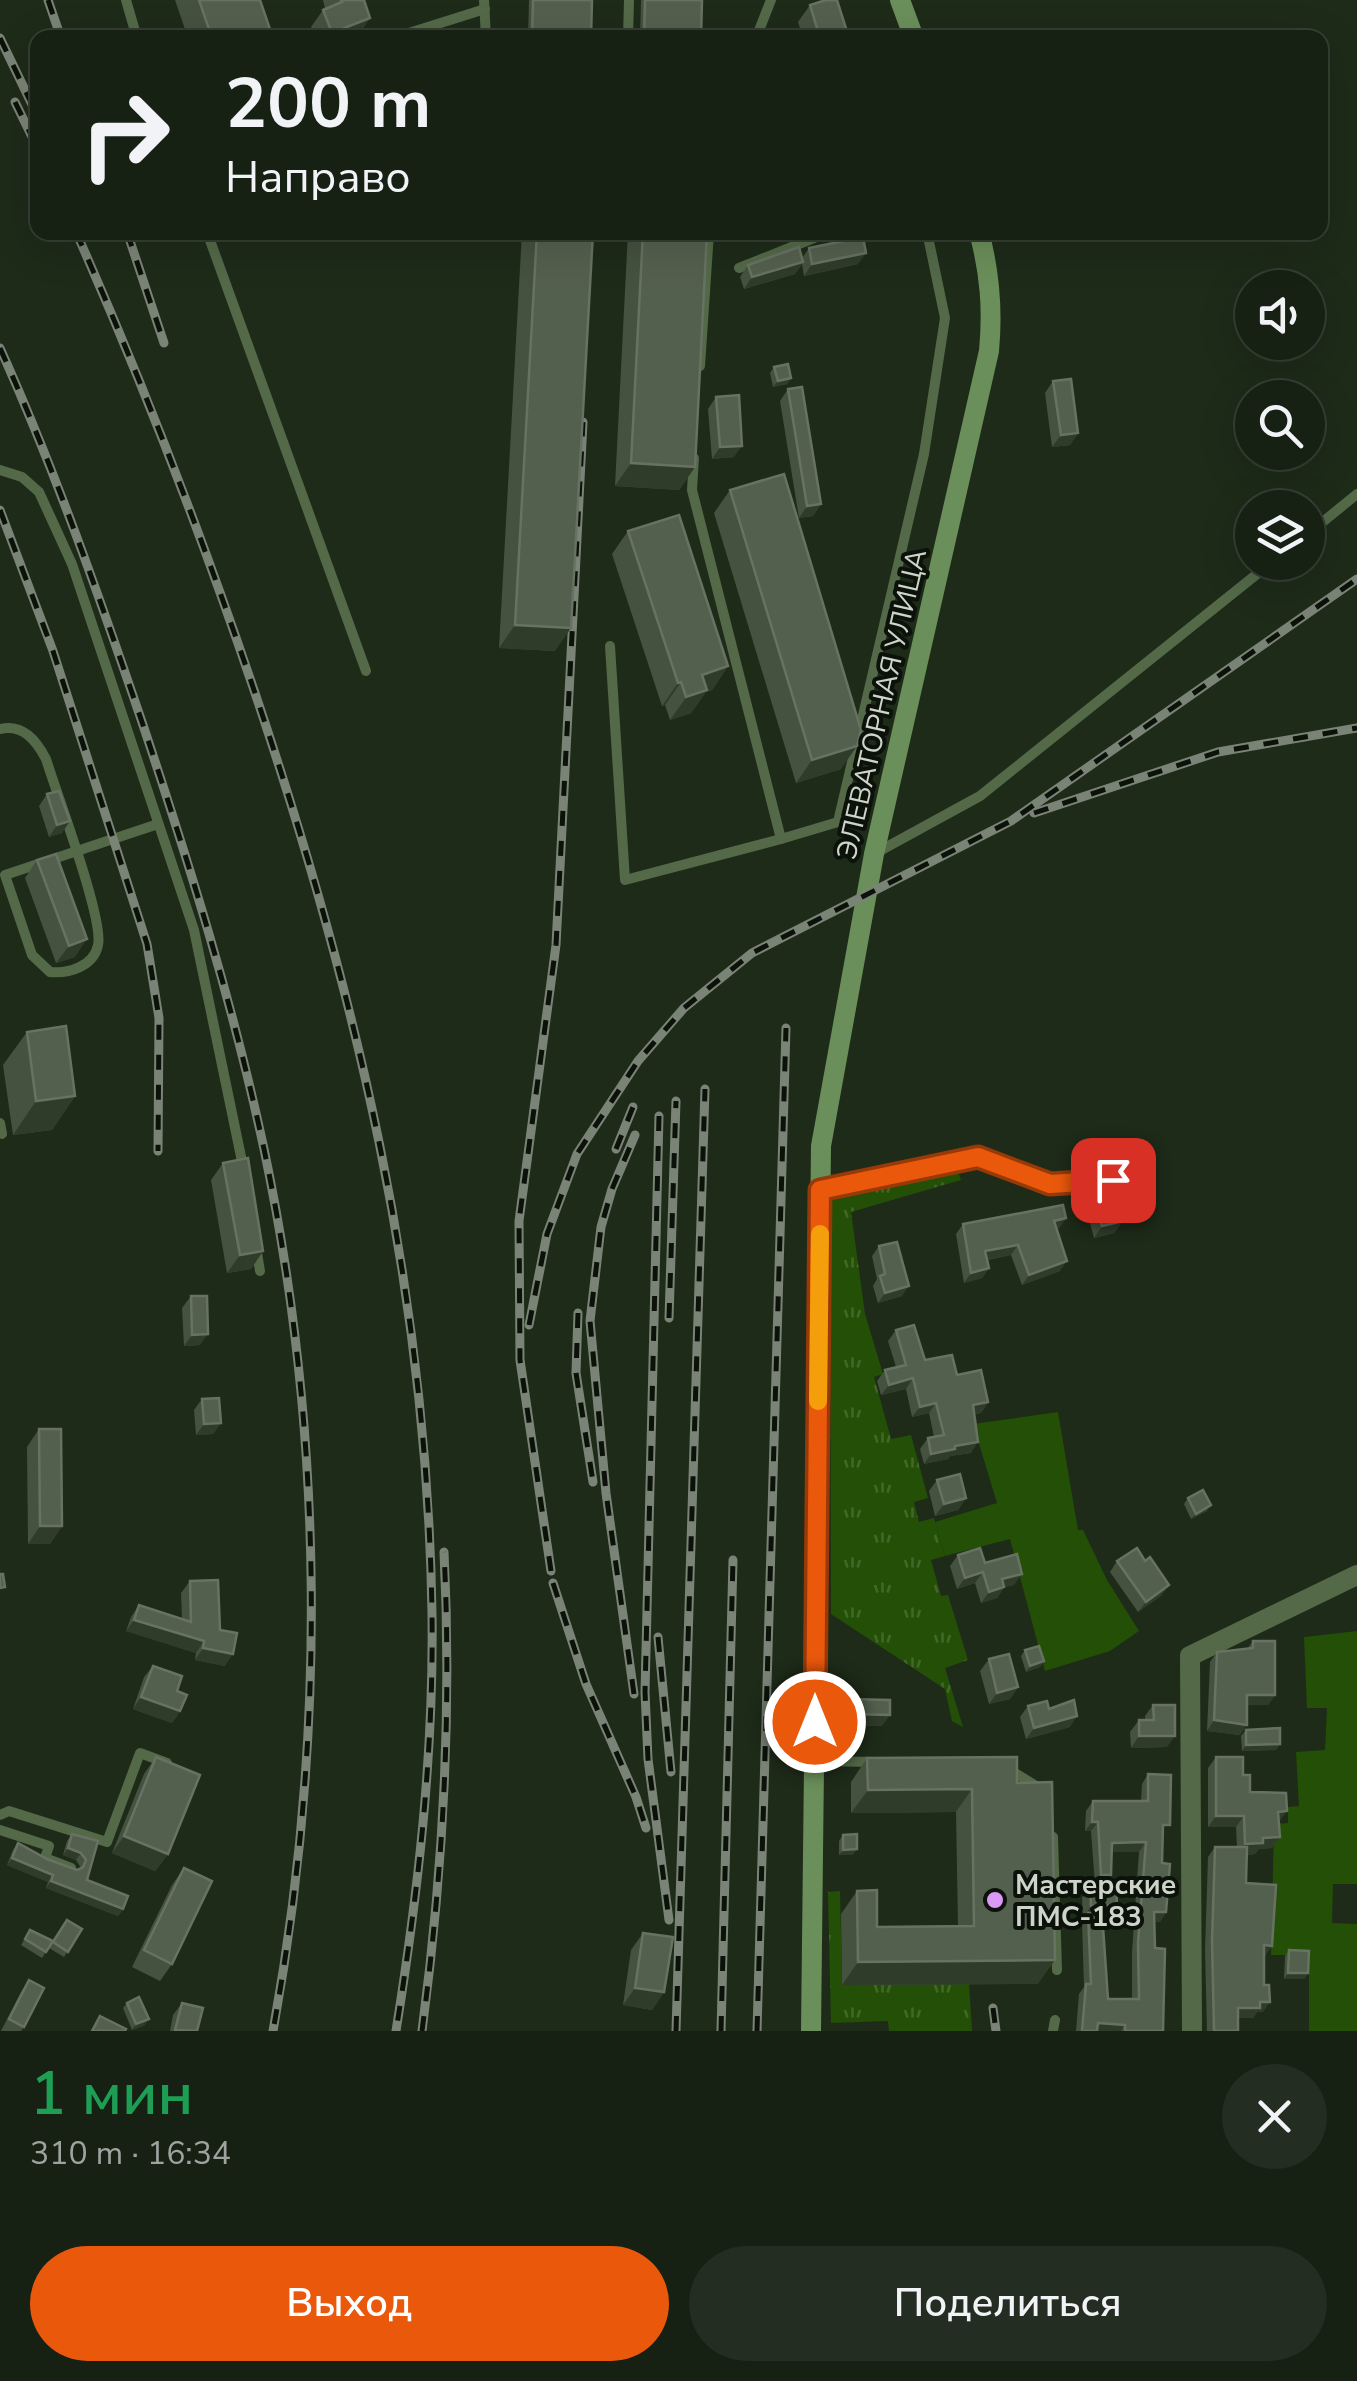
<!DOCTYPE html>
<html lang="ru">
<meta charset="utf-8">
<style>
:root{--surface:#162013;--page:#232d21;--text:#f1f3f6;--muted:#9ea3a0;--line:#353e33;--accent:#ea580c}
body{margin:0;font-family:"Nunito Sans",sans-serif;background:var(--page);color:var(--text);height:100vh;display:flex;flex-direction:column;font-size:38px;white-space:nowrap}
*{box-sizing:border-box;margin:0}
p{font-size:32px;color:var(--muted)}
.icon{flex:none;width:55px;height:55px;fill:none;stroke:currentColor;stroke-width:2;stroke-linecap:round;stroke-linejoin:round}
.map{position:relative;height:2031px;overflow:hidden}
.drawer{display:flex;flex-direction:column;background:var(--surface);flex:1}
.drawer>*{flex:none}
.hud{position:absolute;left:30px;top:30px;width:1298px;height:210px;border-radius:20px;box-shadow:0 10px 40px #0002,0 0 0 2px var(--line);background:#162013;color:var(--text);overflow:hidden}
.buttons{position:absolute;left:1235px;top:270px;display:grid;gap:20px}
.buttons a{display:grid;place-items:center;width:90px;height:90px;border-radius:50%;background:var(--surface);box-shadow:0 10px 40px #0002,0 0 0 2px var(--line);font-size:50px}
.pin{position:absolute;display:grid;place-items:center;width:85px;height:85px;color:#fff;margin:-42px;border-radius:20px;box-shadow:0 5px 15px #0006}
.me{position:absolute;width:110px;margin:-55px;rotate:0deg;stroke-linejoin:round;filter:drop-shadow(0 0 8px #0008)}
.turn{display:flex;align-items:center;gap:35px;height:210px;padding:0 30px;font-size:45px}
.turn .icon{width:130px;height:130px;stroke-width:2.5}
.turn b{display:block;font-size:70px;line-height:85px}
.round{display:grid;place-items:center;flex:none;width:105px;height:105px;border-radius:52px;background:var(--page)}
.summary{display:flex;align-items:center;justify-content:space-between;height:170px;padding:0 30px}
h1{font-size:60px;font-weight:600;line-height:75px;color:#1e9e55}
.button{display:flex;gap:20px;margin-top:auto;padding:20px 30px}
.button a{flex:1;height:115px;border-radius:60px;background:var(--accent);color:#fff;font-size:40px;font-weight:600;line-height:115px;text-align:center}
.button a+a{background:var(--page);color:var(--text)}
.map>svg:first-child{display:block}
</style>
<div class="map">
<svg width="1357" height="2031" viewBox="0 0 1357 2031">
<defs>
<pattern id="grass-tufts" width="24" height="20" patternUnits="userSpaceOnUse" patternTransform="scale(2.5)"><rect width="24" height="20" fill="#244f06"/><path d="M3 7l-1-3M5 7V3M7 7l1-3M15 17l-1-3M17 17v-4M19 17l1-3" fill="none" stroke="#436729"/></pattern>
</defs>
<rect width="100%" height="100%" fill="#1e2b19"/>
<g fill="url(#grass-tufts)">
<path d="M958,1171l3,9 -110,32 14,102 18,60 -9,3 17,62 20,-4 17,63 -14,4 5,20 15,-4 11,38 -14,4 10,36 7,-1 20,65 -23,8 18,59 -11,-6 -7,-32 -114,-75 -1,-417z"/>
<path d="M840,1891l2,94 127,-1 3,47h-83l-1,-10 -57,2 -3,-131z"/>
</g>
<g fill="#244f06">
<path d="M1058,1412l20,118h5l24,50 32,51 -29,20 -65,20 -35,-132 -65,17 -10,-34 62,-19 -24,-79z"/>
<path d="M1357,1631v253h-24l-1,39 25,1v107h-48v-76h-38l3,-131 14,-1v-16l11,-1 -3,-54 29,-2 2,-42h-20l-3,-71z"/>
</g>
<g fill="none" stroke-linecap="round" stroke-linejoin="round">
<g stroke="#536948" stroke-width="10">
<path d="M126,0l11,38"/>
<path d="M484,0l2,38"/>
<path d="M393,38l92,-29"/>
<path d="M628,38l1,-38"/>
<path d="M756,38l15,-38"/>
<path d="M207,232l159,439"/>
<path d="M739,268l90,-36"/>
<path d="M700,366l9,-134"/>
<path d="M694,458l-2,32 89,349 57,-17 86,-368 21,-136 -18,-86"/>
<path d="M0,470l22,7 17,15 33,72 122,366 50,241"/>
<path d="M1308,534l49,-40"/>
<path d="M610,646l15,234 156,-41"/>
<path d="M0,729c23,-5 36,11 46,30 10,33 58,160 52,186 -4,21 -29,29 -48,27l-18,-17 -27,-80 153,-51"/>
<path d="M874,854l106,-58 292,-234"/>
<path d="M0,1123l2,11"/>
<path d="M820,1190l158,-33 72,27 63,-4 25,5"/>
<path d="M256,1247l4,24"/>
<path d="M814,1761l64,1"/>
<path d="M1005,1767l36,22"/>
<path d="M0,1815l9,-4 98,31 33,-89 27,10"/>
<path d="M0,1830l49,16 -4,12 26,10"/>
<path d="M1053,1837l4,133"/>
<path d="M1053,2031l2,-11"/>
</g>
<path stroke="#536948" stroke-width="20" d="M1192,2031l-2,-375 167,-81"/>
<g stroke="#6a8f5a" stroke-width="20">
<path d="M900,0l14,38"/>
<path d="M811,2031l10,-885 53,-292 115,-503c4,-42 1,-78 -10,-119"/>
</g>
<g stroke="#7a8476" stroke-width="9">
<g id="rail">
<path d="M48,0l13,38"/>
<path d="M0,38l38,79"/>
<path d="M15,102l23,47"/>
<path d="M76,232c67,151 126,304 179,461 102,302 172,600 177,920 2,141 -14,280 -36,418"/>
<path d="M127,232l37,111"/>
<path d="M0,348c55,122 99,248 142,374 47,141 91,282 122,427 61,290 62,591 9,882"/>
<path d="M0,510l53,141 94,293 12,74 -1,133"/>
<path d="M1034,813l184,-61 139,-24"/>
<path d="M659,1116l-14,576 3,67 21,161"/>
<path d="M616,1149l17,-42"/>
<path d="M578,1313l-2,60 17,109"/>
<path d="M669,1318l7,-217"/>
<path d="M529,1325l18,-91 30,-80 61,-93 46,-53 68,-55 259,-132 346,-242"/>
<path d="M551,1571l-31,-211 -1,-139 37,-276 27,-523"/>
<path d="M553,1583l33,101 50,113 10,31"/>
<path d="M658,1637l13,135"/>
<path d="M634,1694l-28,-201 -16,-172 11,-94 11,-38 23,-54"/>
<path d="M993,2008l3,23"/>
<path d="M422,2031c21,-159 30,-319 22,-479"/>
<path d="M676,2031l29,-942"/>
<path d="M721,2031l12,-471"/>
<path d="M757,2031l29,-1003"/>
</g>
</g>
<use href="#rail" stroke="#0c110a" stroke-width="5" stroke-dasharray="15" stroke-linecap="butt"/>
</g>
<g fill="#45523f">
<path d="M175,0h85l13,38h-85z"/>
<path d="M323,0h41l6,18 -12,17 -5,3h-38l-4,-11 12,-17 2,-1z"/>
<path d="M529,0h63l-1,38h-63z"/>
<path d="M641,0h61l-1,38h-61z"/>
<path d="M810,5l39,33h-46l-5,-16z"/>
<path d="M522,232h71l-38,419 -56,-3z"/>
<path d="M628,232h79l-12,235 -16,23 -64,-4z"/>
<path d="M809,248l49,16 -54,12 -2,-12 -7,10 -51,15 -4,-12 8,-12 54,-7z"/>
<path d="M774,367l17,11 -4,6 -14,3 -3,-14z"/>
<path d="M1053,381l25,52 -8,12 -18,2 -7,-54z"/>
<path d="M788,389l33,115 -8,12 -14,2 -19,-117z"/>
<path d="M716,397l18,60 -22,2 -4,-50z"/>
<path d="M730,490l111,279 -45,14 -82,-270z"/>
<path d="M628,531l100,135 -16,24 -6,2 -15,21 -21,7 -5,-15 -3,1 -50,-152z"/>
<path d="M47,794l15,39 -13,4 -10,-31z"/>
<path d="M37,860l38,97 -19,6 -31,-85z"/>
<path d="M27,1032l48,64 -23,34 -39,5 -10,-70z"/>
<path d="M223,1163l40,88 -12,18 -24,4 -16,-93z"/>
<path d="M1094,1198l29,23 -9,12 -20,5 -8,-29z"/>
<path d="M1066,1218l-7,10 -3,1 4,42 -38,14 -11,-30 -24,5 2,8 -7,10 -18,5 -8,-49 7,-10z"/>
<path d="M879,1246l23,50 -24,7 -5,-17 4,-7 -5,-23z"/>
<path d="M191,1296l9,49 -16,1 -2,-38z"/>
<path d="M896,1330l29,30 32,15 31,27 -7,11 -7,1 -3,39 -21,3 -2,3 -24,5 -4,-15 8,-11 6,-1 -5,-24 -17,4 -6,-28 -25,6 -4,-14 8,-11 11,-3 -8,-26z"/>
<path d="M202,1399l19,24 -8,11 -17,1 -2,-25z"/>
<path d="M39,1429l23,97 -12,18h-22l-1,-97z"/>
<path d="M937,1480l29,18 -8,12 -23,6 -6,-25z"/>
<path d="M1188,1498l19,13 -16,8 -7,-15z"/>
<path d="M958,1555l27,8 29,22 -10,2 -7,11 -16,5 -6,-20 -18,6 -7,-23z"/>
<path d="M1117,1561l45,34 -24,17 -28,-40z"/>
<path d="M190,1581l30,49 5,36 -30,-6 1,-7 -70,-22 5,-14 8,-12 43,14 -1,-26z"/>
<path d="M1253,1641l22,54 -7,10h-21l-7,30 -33,-4 3,-69 7,-10 30,-3z"/>
<path d="M1025,1650l19,11 -4,6 -14,5 -5,-16z"/>
<path d="M989,1659l29,28 -8,12 -21,5 -9,-33z"/>
<path d="M153,1666l24,25 3,20 -8,12 -39,-14 11,-32z"/>
<path d="M849,1699l33,27 -41,-1v-14z"/>
<path d="M1153,1705l14,42 -36,1 -1,-16 9,-12h6v-4z"/>
<path d="M1028,1706l21,3 21,18 -44,12 -6,-22z"/>
<path d="M1246,1730l34,14 -4,6 -34,1 -1,-15z"/>
<path d="M156,1757l12,97 -13,17 -43,-18 32,-79z"/>
<path d="M1216,1757l63,65 -7,26 -13,1 -4,5 -8,1 -1,28 26,63 -8,9 -1,57h-6l-4,6h-15v13h-31l-2,-81 3,-93 7,-10h22l-1,-20h-28v-59z"/>
<path d="M867,1758l150,25 21,201 -196,1 -1,-71 16,-23 20,36 81,-1 -2,-114 -105,1v-31z"/>
<path d="M1148,1774l15,60 -1,29 4,49 -6,10 -6,-1 1,27 8,83h-87l3,-37 5,-7 -2,-65 3,-4h-2l-1,-20 8,-12 19,31h-7l6,82h24v-47l7,-100h-27l-7,32 -10,1 -4,-54h-6l1,-20 7,-10h48l1,-17z"/>
<path d="M72,1834l26,7 -11,39 36,29 -5,7 -72,-28 2,-6 -41,-17 6,-15 5,-7 29,16 30,11 4,-2 -5,-8 -13,-5 4,-14z"/>
<path d="M843,1835l10,20h-14v-14z"/>
<path d="M184,1868l-12,96 -12,17 -28,-14 40,-82z"/>
<path d="M67,1920l15,9 -18,28 -15,-9z"/>
<path d="M30,1930l23,11 -11,17 -21,-13z"/>
<path d="M643,1933l21,59 -12,18 -29,-5 8,-55z"/>
<path d="M1289,1950l19,23 -4,6h-20l1,-23z"/>
<path d="M29,1980l-5,47 -3,4h-20l20,-39z"/>
<path d="M127,2003l18,22 -13,5 -9,-22z"/>
<path d="M182,2003l15,28h-27l3,-16z"/>
</g>
<g fill="#2f3c2a">
<path d="M370,18l-12,17 -5,3h-25l4,-5z"/>
<path d="M866,253l-8,11 -54,12 8,-12z"/>
<path d="M803,262l-8,12 -51,15 8,-12z"/>
<path d="M791,378l-4,6 -14,3 5,-6z"/>
<path d="M1078,433l-8,12 -18,2 9,-12z"/>
<path d="M742,446l-8,11 -22,2 8,-12z"/>
<path d="M631,463l64,4 -16,23 -64,-4z"/>
<path d="M821,504l-8,12 -14,2 8,-12z"/>
<path d="M515,625l56,3 -16,23 -56,-3z"/>
<path d="M728,666l-16,24 -6,2 -15,21 -21,7 32,-45z"/>
<path d="M681,682l-16,23 -3,1 16,-23z"/>
<path d="M857,746l-16,23 -45,14 16,-23z"/>
<path d="M70,821l-8,12 -13,4 8,-12z"/>
<path d="M87,939l-12,18 -19,6 13,-17z"/>
<path d="M75,1096l-23,34 -39,5 23,-34z"/>
<path d="M1066,1218l-7,10 -12,3 7,-10z"/>
<path d="M1123,1221l-9,12 -20,5 8,-12z"/>
<path d="M1018,1245l-7,10 -33,6 7,-10z"/>
<path d="M263,1251l-12,18 -24,4 13,-18z"/>
<path d="M1067,1261l-7,10 -38,14 7,-10z"/>
<path d="M989,1268l-7,10 -18,5 7,-10z"/>
<path d="M909,1286l-7,10 -24,7 7,-10z"/>
<path d="M208,1334l-8,11 -16,1 8,-11z"/>
<path d="M913,1378l-7,11 -25,6 8,-10z"/>
<path d="M988,1402l-7,11 -16,3 8,-11z"/>
<path d="M936,1403l-7,10 -17,4 8,-10z"/>
<path d="M221,1423l-8,11 -17,1 8,-11z"/>
<path d="M978,1442l-7,11 -21,3 -2,3 -24,5 7,-10 24,-8z"/>
<path d="M966,1498l-8,12 -23,6 9,-12z"/>
<path d="M1211,1505l-4,6 -16,8 5,-5z"/>
<path d="M40,1526h22l-12,18h-22z"/>
<path d="M983,1572l-8,11 -18,6 8,-11z"/>
<path d="M1022,1574l-8,11 -10,2 -7,11 -16,5 8,-11 13,-13z"/>
<path d="M1169,1585l-7,10 -24,17 8,-10z"/>
<path d="M134,1620l70,21 -8,12 -70,-22z"/>
<path d="M203,1648l30,6 -8,12 -30,-6z"/>
<path d="M1044,1661l-4,6 -14,5 4,-6z"/>
<path d="M1018,1687l-8,12 -21,5 8,-11z"/>
<path d="M1247,1695h28l-7,10h-28z"/>
<path d="M141,1697l39,14 -8,12 -39,-14z"/>
<path d="M849,1714l41,1 -8,11 -41,-1z"/>
<path d="M1077,1716l-7,11 -44,12 8,-11z"/>
<path d="M1214,1720l33,5 -7,10 -33,-4z"/>
<path d="M1139,1736h36l-8,11 -36,1z"/>
<path d="M1280,1744l-4,6 -34,1 4,-6z"/>
<path d="M972,1789l-16,23 -105,1 17,-23z"/>
<path d="M1287,1811l-8,11 -1,-10z"/>
<path d="M1216,1816h28l-8,11h-28z"/>
<path d="M1092,1822h6l-7,9h-6z"/>
<path d="M124,1836l44,18 -13,17 -43,-18z"/>
<path d="M1280,1837l-8,11 -13,1 -4,5 -18,2 8,-12 18,-6z"/>
<path d="M1146,1842l-7,10h-33l6,-9z"/>
<path d="M68,1848l13,5 -5,7 -13,-5z"/>
<path d="M857,1849l-4,6h-14l4,-5z"/>
<path d="M12,1858l41,17 -5,7 -41,-17z"/>
<path d="M1101,1875h10l-6,9 -10,1z"/>
<path d="M51,1881l72,28 -5,7 -72,-28z"/>
<path d="M1117,1905l-8,12 -20,1 -1,-5 -3,5h-2l8,-12z"/>
<path d="M1154,1912h12l-6,10 -12,-1z"/>
<path d="M1264,1945l8,1 -7,10 -8,-1z"/>
<path d="M1055,1960l-17,24 -196,1 16,-23z"/>
<path d="M1288,1973h20l-4,6h-20z"/>
<path d="M635,1988l29,4 -12,18 -29,-5z"/>
<path d="M1260,2002h10l-7,10h-6l-4,6h-22l7,-10z"/>
<path d="M149,2019l-4,6 -13,5 4,-6z"/>
<path d="M1098,2023l27,2 -4,6h-29z"/>
</g>
<g fill="#54604e" stroke="#677262" stroke-width="2.5">
<path d="M199,0h61l13,38h-61z"/>
<path d="M341,0h23l6,18 -38,15 -9,-23 19,-8z"/>
<path d="M533,0h59l-1,38h-59z"/>
<path d="M645,0h57l-1,38h-57z"/>
<path d="M826,0h11l12,38h-29l-10,-33z"/>
<path d="M537,232h56l-22,396 -56,-3z"/>
<path d="M643,232h64l-12,235 -64,-4z"/>
<path d="M863,237l3,16 -54,11 -3,-16z"/>
<path d="M799,247l4,15 -51,15 -4,-12z"/>
<path d="M788,364l3,14 -13,3 -4,-14z"/>
<path d="M1071,379l7,54 -17,2 -8,-54z"/>
<path d="M802,387l19,117 -14,2 -19,-117z"/>
<path d="M739,395l3,51 -22,1 -4,-50z"/>
<path d="M784,474l77,256 -4,16 -45,14 -82,-270z"/>
<path d="M679,515l49,151 -26,9 5,15 -21,7 -5,-15 -3,1 -50,-152z"/>
<path d="M59,791l11,30 -13,4 -10,-31z"/>
<path d="M56,854l31,85 -18,7 -32,-86z"/>
<path d="M66,1026l9,70 -39,5 -9,-69z"/>
<path d="M248,1158l15,93 -23,4 -17,-92z"/>
<path d="M1115,1192l8,29 -21,5 -8,-28z"/>
<path d="M1063,1205l3,13 -12,3 13,40 -38,14 -11,-30 -33,6 4,17 -18,5 -8,-49z"/>
<path d="M897,1242l12,44 -24,7 -5,-17 5,-2 -6,-28z"/>
<path d="M191,1296h16l1,38 -16,1z"/>
<path d="M914,1325l11,35 27,-5 5,20 24,-5 7,32 -15,3 5,37 -23,4v3l-24,5 -3,-16 16,-3 -8,-32 -16,4 -7,-29 -24,7 -4,-15 21,-5 -10,-35z"/>
<path d="M219,1398l2,25 -17,1 -2,-25z"/>
<path d="M39,1429h22l1,97h-22z"/>
<path d="M960,1474l6,24 -22,6 -7,-24z"/>
<path d="M1203,1490l8,15 -15,9 -8,-16z"/>
<path d="M980,1548l5,15 32,-9 5,20 -20,5 2,8 -15,5 -6,-20 -18,6 -7,-23z"/>
<path d="M1137,1548l8,13 5,-4 19,28 -23,17 -29,-41z"/>
<path d="M0,1574h3l2,13 -5,1z"/>
<path d="M218,1580l2,50 17,3 -4,21 -30,-6 1,-7 -70,-21 5,-15 52,17 -1,-41z"/>
<path d="M1253,1641h22v54h-28v30l-33,-5 3,-68 36,-4z"/>
<path d="M1039,1646l5,15 -14,5 -5,-16z"/>
<path d="M1009,1654l9,33 -21,6 -8,-34z"/>
<path d="M153,1666l29,10 -5,15 10,4 -7,16 -39,-14z"/>
<path d="M849,1699l41,1v15l-41,-1z"/>
<path d="M1074,1700l3,16 -43,12 -6,-22 19,-5 2,8z"/>
<path d="M1153,1705h22v31h-36v-16h15z"/>
<path d="M1280,1728v16l-34,1v-15z"/>
<path d="M156,1757l44,18 -32,79 -44,-18z"/>
<path d="M1017,1757v26l35,-1 3,178 -197,2 -1,-71 20,-1v37l97,-1 -2,-137 -104,1 -1,-32z"/>
<path d="M1216,1757h27v18h7v17l36,1 1,18 -9,1 2,25 -17,1v5l-18,1 -1,-28h-28z"/>
<path d="M1148,1774l23,1 -1,50h-7l-1,38 8,1 -4,48h-12l1,36 10,1 -2,82h-38v-6l-27,-2 -1,8h-15l4,-47h5l-3,-71 14,-1 6,87h31l-1,-56 8,-101 -34,1 -1,32h-10l-3,-53h-6l1,-21h55z"/>
<path d="M72,1834l26,7 -11,39 41,16 -5,13 -72,-28 2,-6 -41,-17 6,-15 29,16 30,11 6,-3 3,-7 -5,-7 -13,-5z"/>
<path d="M857,1834v15l-14,1v-15z"/>
<path d="M1215,1847h32l-1,36 30,2 -4,61 -8,-1v40h5l1,17h-10v6h-22v23h-24l-2,-91z"/>
<path d="M184,1868l28,13 -40,83 -28,-14z"/>
<path d="M1116,1885l1,20 -26,1 -1,-20z"/>
<path d="M67,1920l15,9 -14,23 -15,-10z"/>
<path d="M30,1930l23,11 -7,11 -21,-13z"/>
<path d="M643,1933l30,4 -9,55 -29,-4z"/>
<path d="M1289,1950l20,1 -1,22h-20z"/>
<path d="M29,1980l15,8 -20,39 -15,-8z"/>
<path d="M139,1997l10,22 -13,5 -9,-21z"/>
<path d="M182,2003l21,5 -6,23 -22,-1z"/>
<path d="M100,2016l26,13 -1,2h-33z"/>
</g>
<g fill="none" stroke-linecap="round" stroke-linejoin="round">
<g stroke="#983908" stroke-width="25">
<path id="route" d="M815,1722l5,-532 158,-33 72,27 63,-4"/>
</g>
<use href="#route" stroke="#ea580c" stroke-width="18"/>
<path stroke="#f59e0b" stroke-width="18" d="M818,1401l2,-167"/>
</g>
<circle fill="#db99f5" stroke="#0c110a" stroke-width="4" cx="995" cy="1900" r="10"/>
<g text-anchor="middle" stroke-width="8" stroke-linejoin="round" paint-order="stroke">
<g font-size="28" fill="#cdd5ca" stroke="#0c110a">
<text transform="translate(881 704) rotate(-77)" y="10">ЭЛЕВАТОРНАЯ УЛИЦА</text>
</g>
<g font-size="28" font-weight="bold" fill="#cdd5ca" stroke="#0c110a" text-anchor="start">
<text x="1015" y="1894">Мастерские<tspan x="1015" dy="32">ПМС-183</tspan></text>
</g>
</g>
</svg>
<div class="buttons">
<a><svg class="icon" aria-label="sound" viewBox="0 0 24 24"><path d="M4 9h4l5-4v14l-5-4H4zM17 9q2 3 0 6"/></svg></a>
<a><svg class="icon" aria-label="search" viewBox="0 0 24 24"><circle cx="10" cy="10" r="6"/><path d="M15 15l6 6"/></svg></a>
<a><svg class="icon" aria-label="layers" viewBox="0 0 24 24"><path d="M12 4l9 5-9 5-9-5zM3 14l9 5 9-5"/></svg></a>
</div>
<div class="pin" style="left:1113px;top:1180px;background:#d93025"><svg class="icon" aria-label="arrive" viewBox="0 0 24 24"><path d="M6 21V4h12l-3 4 3 4H6"/></svg></div>
<svg class="me" style="left:815px;top:1722px" viewBox="-20 -20 40 40"><circle r="17" fill="#ea580c" stroke="#fff" stroke-width="3"/><path d="M0-11L8 9 0 5-8 9z" fill="#fff"/></svg>
<div class="hud">
<div class="turn"><svg class="icon" aria-label="right" viewBox="0 0 24 24"><path d="M7 20v-9h11M14 6l5 5-5 5"/></svg><div><b>200 m</b>Направо</div></div>
</div>
</div>
<section class="drawer">
<div class="summary"><div><h1>1 мин</h1><p>310 m · 16:34</p></div><a class="round"><svg class="icon" aria-label="close" viewBox="0 0 24 24"><path d="M6 6l12 12M18 6L6 18"/></svg></a></div>
<div class="button"><a>Выход</a><a>Поделиться</a></div>
</section>
